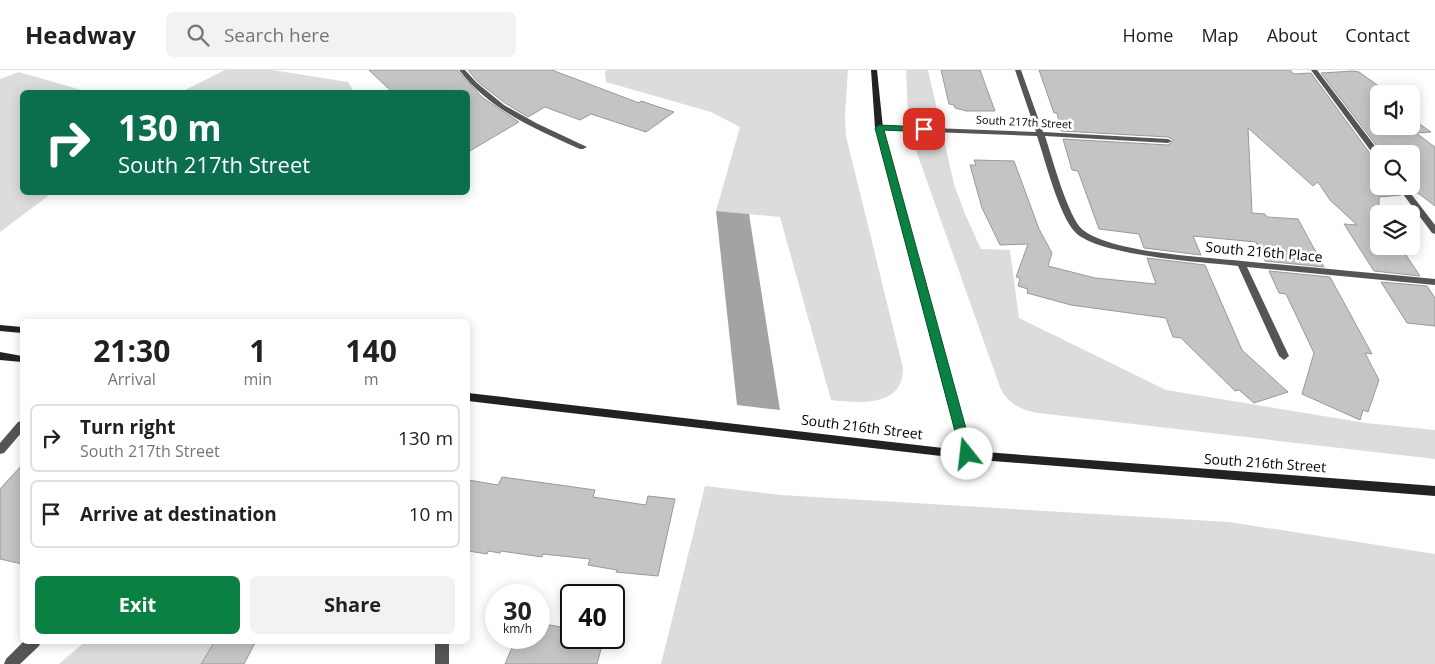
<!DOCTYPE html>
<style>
:root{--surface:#fff;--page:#f2f2f2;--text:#202124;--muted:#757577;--line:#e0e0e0;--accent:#0b8043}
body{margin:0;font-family:"Open Sans",sans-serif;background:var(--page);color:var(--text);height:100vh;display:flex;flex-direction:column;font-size:19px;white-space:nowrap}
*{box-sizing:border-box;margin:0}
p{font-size:16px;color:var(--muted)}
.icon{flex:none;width:28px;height:28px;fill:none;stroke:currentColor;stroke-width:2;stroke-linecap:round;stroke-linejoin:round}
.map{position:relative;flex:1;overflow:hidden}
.panel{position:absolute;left:20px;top:249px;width:450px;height:325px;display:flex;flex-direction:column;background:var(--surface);border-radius:8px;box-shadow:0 2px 12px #0003}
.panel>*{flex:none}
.banner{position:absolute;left:20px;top:20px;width:450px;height:105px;border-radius:8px;box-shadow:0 2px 12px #0003;background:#0b6e4f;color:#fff;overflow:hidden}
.controls{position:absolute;left:1370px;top:15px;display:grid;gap:10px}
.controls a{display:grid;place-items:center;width:50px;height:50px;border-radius:8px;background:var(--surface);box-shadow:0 2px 12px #0003;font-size:25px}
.speed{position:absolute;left:485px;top:514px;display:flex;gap:10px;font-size:25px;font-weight:700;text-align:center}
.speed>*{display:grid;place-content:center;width:65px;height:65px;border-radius:50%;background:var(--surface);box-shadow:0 2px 12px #0003;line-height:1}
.speed small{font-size:12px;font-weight:400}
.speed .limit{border:2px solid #111;border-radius:8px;background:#fff;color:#111}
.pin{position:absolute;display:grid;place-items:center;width:42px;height:42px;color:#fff;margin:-21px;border-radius:10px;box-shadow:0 2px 8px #0006}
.me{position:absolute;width:55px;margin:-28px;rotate:344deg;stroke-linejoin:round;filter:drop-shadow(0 0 4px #0008)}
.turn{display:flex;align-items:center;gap:18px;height:105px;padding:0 15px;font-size:22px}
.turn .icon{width:65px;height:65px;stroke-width:2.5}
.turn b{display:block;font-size:35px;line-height:42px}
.eta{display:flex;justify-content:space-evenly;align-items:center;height:85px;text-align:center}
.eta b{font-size:30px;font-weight:700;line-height:35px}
.primary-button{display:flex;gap:10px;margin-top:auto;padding:10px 15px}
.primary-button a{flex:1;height:58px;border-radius:8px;background:var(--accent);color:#fff;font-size:20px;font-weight:700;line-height:58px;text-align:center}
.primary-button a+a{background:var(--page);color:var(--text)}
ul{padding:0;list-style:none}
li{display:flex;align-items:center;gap:15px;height:68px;margin:0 10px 8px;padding:0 5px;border:2px solid var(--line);border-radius:8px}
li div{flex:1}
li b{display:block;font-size:19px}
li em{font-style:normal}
header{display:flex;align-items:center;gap:30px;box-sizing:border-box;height:70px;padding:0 25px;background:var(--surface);border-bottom:1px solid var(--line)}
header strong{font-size:24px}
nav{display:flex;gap:28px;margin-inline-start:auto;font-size:18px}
.search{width:350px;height:45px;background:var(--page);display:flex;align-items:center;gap:12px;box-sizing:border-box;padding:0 18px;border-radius:8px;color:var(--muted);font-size:19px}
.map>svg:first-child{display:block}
</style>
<header>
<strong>Headway</strong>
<div class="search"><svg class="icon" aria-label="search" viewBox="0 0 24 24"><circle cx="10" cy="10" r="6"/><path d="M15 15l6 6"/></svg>Search here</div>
<nav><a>Home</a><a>Map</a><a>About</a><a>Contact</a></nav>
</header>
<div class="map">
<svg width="1435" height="594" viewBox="0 0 1435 594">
<rect width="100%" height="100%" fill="#fff"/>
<g fill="#dcdcdc">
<path d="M225,0h47l76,12 6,10h-173z"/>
<path d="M607,0h241l-3,45 1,21 57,232c1,40 -46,35 -72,32l-51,-183 -64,-6 24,-84 -29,-15 -105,-30 -1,-10z"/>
<path d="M906,0h22l26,114 11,30 16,35 29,1 9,68 147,72 200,33 69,7v29l-397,-46c-16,-3 -31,-9 -38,-26l-88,-248 -4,-22z"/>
<path d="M19,2l69,20h-66v100l30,1 -52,39v-153z"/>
<path d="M705,416l76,9 448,27 206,32v110h-774z"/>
<path d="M86,571h135l-14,23h-148z"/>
</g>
<path fill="#a3a3a3" d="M716,141l33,3 31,196 -43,-5z"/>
<g fill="#c4c4c4" stroke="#999">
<path d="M369,0h88l26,28 36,24 -51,30v-60h-76z"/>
<path d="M468,0h84l87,33 2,-2 33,11 -28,20 -55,-18 -11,6 -35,-13 -17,10 -23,-14 -27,-21z"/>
<path d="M941,0h39l15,41h-29l-11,-3 -1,-3 -5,-1z"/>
<path d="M1039,0h251l4,4 17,-1 63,86 5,1v26h16l6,9 -22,2v49h21l20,30 -46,-5 -30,-47 13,1 -27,-25 -12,-18 -5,4 -65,-58 4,85 13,1 2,3 31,2 26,48 -59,-6 -9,-19 -63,-6 8,19 -57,-7 -5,-14 -40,-5 -21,-58 -6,-1 -9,-31 105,6 6,-5 -6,-3 -107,-6 -4,-18h-3z"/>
<path d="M1354,1l5,1 31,22h-11v32h32v-8l20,14 -15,1 19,14v59l-17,-13h-5l-5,-7h3v-32h-28l-62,-81z"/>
<path d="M974,90l40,1 25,68 13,24 -4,13 47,12 61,6 -9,-26 58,7 37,85 46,42 -34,11 -15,-13 -4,1 -54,-53 -8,-1 -7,-19 -95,-13 -44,-12 1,-4 -10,-3 2,-8 -4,-1 12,-33 -28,1 -18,-37 -12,-43h6z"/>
<path d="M1269,201l61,6 42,77 -7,-1 14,27 -11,32 -5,-2 -3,10 -58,-26 12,-41 -28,-59 -7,-1z"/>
<path d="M1381,212l46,4 8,12v28l-28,-3z"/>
<path d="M22,395v99l-22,-5v-70z"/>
<path d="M502,407l93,13 -2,7 53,8 2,-9 27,3 -17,77 -42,-4 1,-2 -29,-5 2,-6 -47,-5 -1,3 -41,-6 -1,2 -12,-2 -1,3 -19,-3v-71l30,5z"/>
<path d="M539,553l32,6v9h33l-7,26h-92l11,-26h23z"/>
<path d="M215,571h41l-12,23h-43z"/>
</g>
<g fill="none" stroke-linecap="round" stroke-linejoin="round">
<g fill="#555" fill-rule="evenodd">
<path d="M459,0h6l12,13 27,22 32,18 51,24 -4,2h-3c-45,-20 -90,-39 -121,-79z"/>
<path d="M1015,0h6l22,62 125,7 4,2 -4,2 -123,-7c7,21 23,82 38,94 29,23 122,27 159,31 65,6 129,12 193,18v6l-188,-18 42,89 -5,4 -5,-4 -41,-90c-35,-4 -140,-10 -163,-34 -16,-17 -30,-72 -38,-96l-158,-6 -4,-2 4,-2 157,6z"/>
<path d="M1311,0h6l64,84h-2v4h-3z"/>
<path d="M1397,116h8l30,39v9l-3,-1z"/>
<path d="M22,351v11l-18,21 -4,1v-11l18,-21z"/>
<path d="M24,571h17l-2,5 -19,18h-16l2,-5z"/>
<rect x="435" y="571" width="14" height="23"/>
</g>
<g fill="#222" fill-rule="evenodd">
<path d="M871,0h6l6,58 88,323 464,35v10l-468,-37 -499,-58v-8l492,57 -85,-322z"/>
<path d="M0,255l22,2v6l-22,-2z"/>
<path d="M0,282l22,4v6l-22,-2z"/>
</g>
</g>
<path fill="#0b8043" stroke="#07532c" d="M879,55l45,2 4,2 -4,3 -40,-2 89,324 -1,4h-9l-2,-4 -86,-326z"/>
<g text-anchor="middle" stroke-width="5" stroke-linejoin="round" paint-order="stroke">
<g font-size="11" fill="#000" stroke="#fff">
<text transform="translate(1024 52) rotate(3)" y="4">South 217th Street</text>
</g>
<g font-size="14" fill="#000" stroke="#fff">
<text transform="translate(1264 182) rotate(5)" y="5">South 216th Place</text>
<text transform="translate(862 357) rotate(7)" y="5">South 216th Street</text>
<text transform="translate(1265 393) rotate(4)" y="5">South 216th Street</text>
</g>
</g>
</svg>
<div class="controls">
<a><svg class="icon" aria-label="sound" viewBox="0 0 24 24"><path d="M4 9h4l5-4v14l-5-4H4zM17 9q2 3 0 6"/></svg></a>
<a><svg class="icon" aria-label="search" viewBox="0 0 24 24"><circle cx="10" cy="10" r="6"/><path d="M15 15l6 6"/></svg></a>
<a><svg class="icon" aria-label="layers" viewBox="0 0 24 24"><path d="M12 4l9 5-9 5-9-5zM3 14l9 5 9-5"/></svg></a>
</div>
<div class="speed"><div>30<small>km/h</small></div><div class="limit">40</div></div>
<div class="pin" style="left:924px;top:59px;background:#d93025"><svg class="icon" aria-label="arrive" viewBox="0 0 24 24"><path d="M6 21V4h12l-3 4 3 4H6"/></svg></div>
<svg class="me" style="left:967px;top:384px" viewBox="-20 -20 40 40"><circle r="19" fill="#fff"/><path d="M0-13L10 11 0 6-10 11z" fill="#0b8043"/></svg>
<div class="banner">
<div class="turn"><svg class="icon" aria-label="right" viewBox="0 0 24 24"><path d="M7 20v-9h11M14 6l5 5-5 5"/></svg><div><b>130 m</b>South 217th Street</div></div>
</div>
<section class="panel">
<div class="eta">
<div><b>21:30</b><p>Arrival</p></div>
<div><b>1</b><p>min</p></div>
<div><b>140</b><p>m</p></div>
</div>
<ul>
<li><svg class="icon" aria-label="right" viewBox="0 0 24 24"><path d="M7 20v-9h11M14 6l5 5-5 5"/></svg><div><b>Turn right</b><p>South 217th Street</p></div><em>130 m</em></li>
<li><svg class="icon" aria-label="arrive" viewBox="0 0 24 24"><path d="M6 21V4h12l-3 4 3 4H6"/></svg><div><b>Arrive at destination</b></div><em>10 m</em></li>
</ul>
<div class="primary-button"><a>Exit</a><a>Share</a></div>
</section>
</div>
